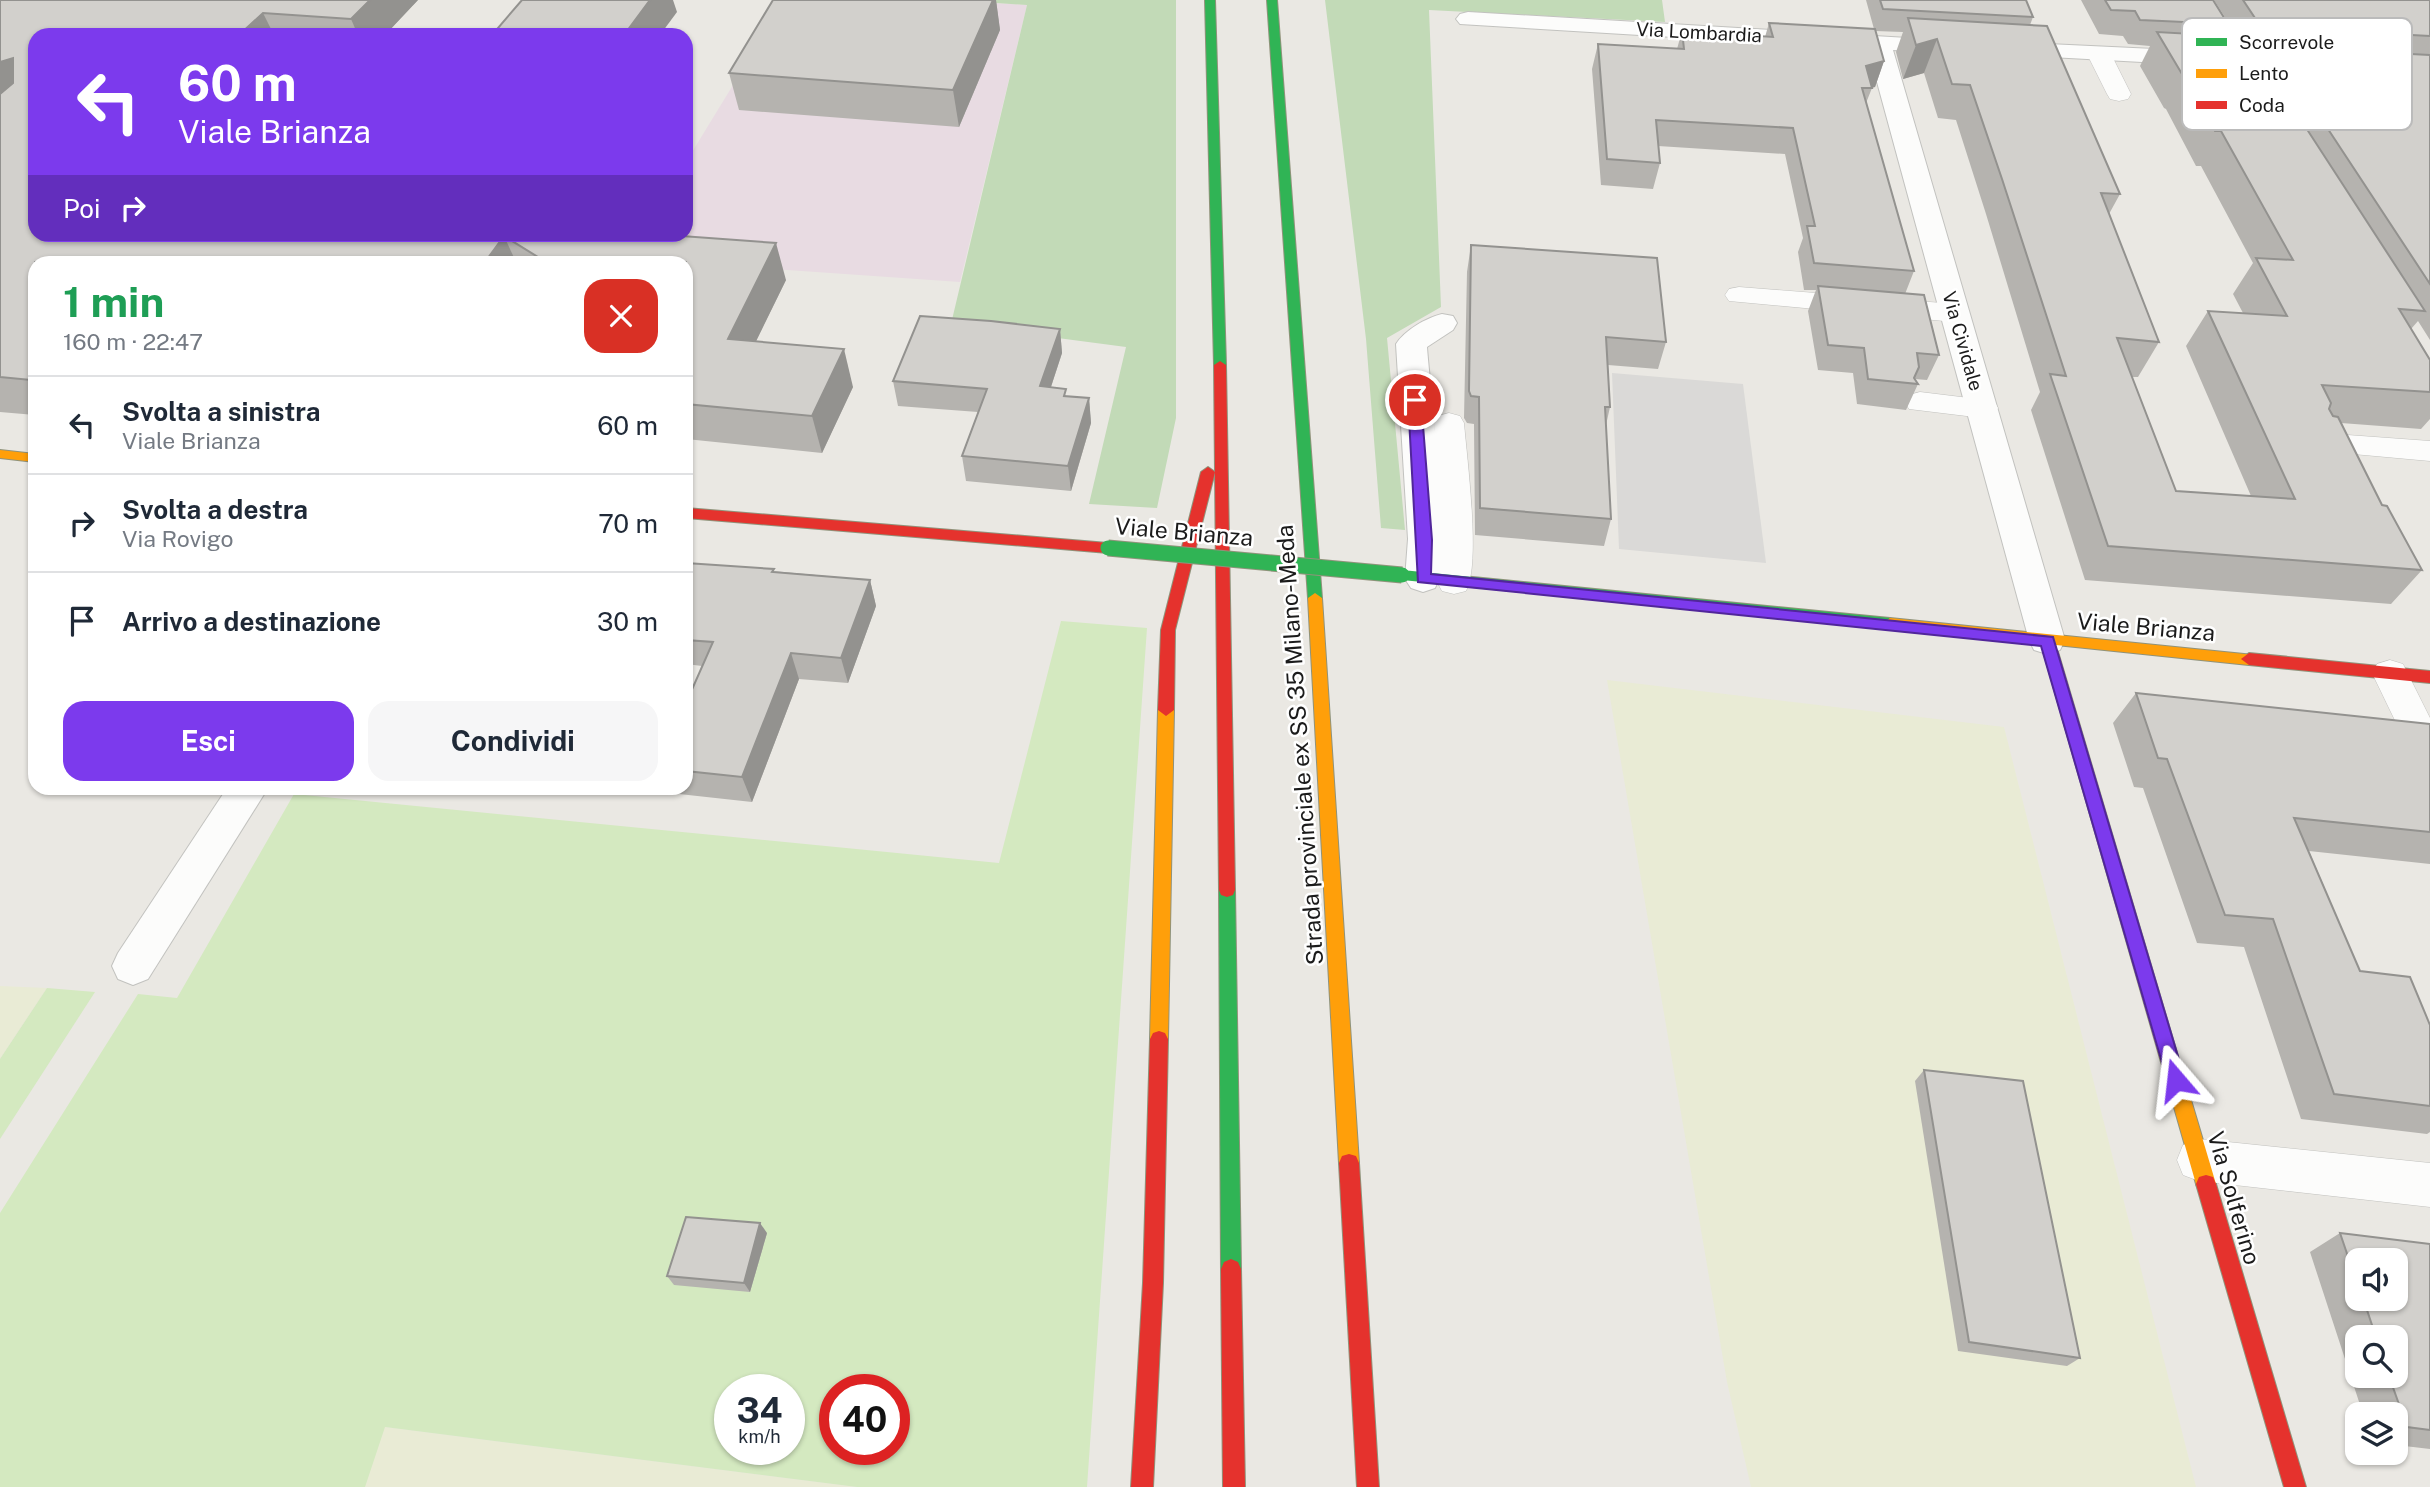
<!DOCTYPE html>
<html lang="it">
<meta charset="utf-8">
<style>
:root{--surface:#fff;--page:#f6f6f7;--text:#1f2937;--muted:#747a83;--line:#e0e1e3;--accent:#7c3aed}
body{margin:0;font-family:"Public Sans",sans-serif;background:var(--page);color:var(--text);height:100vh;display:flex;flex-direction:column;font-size:26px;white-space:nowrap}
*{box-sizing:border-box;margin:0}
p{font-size:23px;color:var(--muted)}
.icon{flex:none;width:38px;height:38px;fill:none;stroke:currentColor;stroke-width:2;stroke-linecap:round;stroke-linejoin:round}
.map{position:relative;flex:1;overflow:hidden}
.drawer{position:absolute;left:28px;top:256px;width:665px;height:539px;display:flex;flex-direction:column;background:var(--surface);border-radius:21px;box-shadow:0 2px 5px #0004}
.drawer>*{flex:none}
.guide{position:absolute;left:28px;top:28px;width:665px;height:214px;border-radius:21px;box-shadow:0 2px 5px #0004;background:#7c3aed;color:#fff;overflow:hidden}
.tools{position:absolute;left:2345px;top:1248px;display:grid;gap:14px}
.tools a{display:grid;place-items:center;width:63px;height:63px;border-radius:14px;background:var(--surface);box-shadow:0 2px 5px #0004;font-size:35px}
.speed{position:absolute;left:714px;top:1374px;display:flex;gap:14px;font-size:35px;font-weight:700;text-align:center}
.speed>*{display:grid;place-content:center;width:91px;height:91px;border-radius:50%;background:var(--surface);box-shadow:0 2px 5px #0004;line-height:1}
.speed small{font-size:18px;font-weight:400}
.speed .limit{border:10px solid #d22;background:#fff;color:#111}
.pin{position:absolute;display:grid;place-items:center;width:60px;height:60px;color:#fff;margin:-30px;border:4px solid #fff;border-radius:50%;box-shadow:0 2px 7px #0007}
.me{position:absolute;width:77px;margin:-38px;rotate:343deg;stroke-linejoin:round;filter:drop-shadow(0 0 5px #0008)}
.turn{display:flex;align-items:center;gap:24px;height:147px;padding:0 35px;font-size:32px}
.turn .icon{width:91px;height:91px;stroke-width:2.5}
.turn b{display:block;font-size:49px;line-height:60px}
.then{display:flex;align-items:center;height:66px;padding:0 35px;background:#0003;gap:14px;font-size:26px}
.round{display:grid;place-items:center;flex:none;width:74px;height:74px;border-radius:21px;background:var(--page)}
.headline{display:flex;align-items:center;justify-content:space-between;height:119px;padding:0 35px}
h1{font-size:42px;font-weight:700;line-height:52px;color:#1e9e55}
.primary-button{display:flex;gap:14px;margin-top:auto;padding:14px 35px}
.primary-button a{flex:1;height:80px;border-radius:21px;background:var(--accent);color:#fff;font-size:28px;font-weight:700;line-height:80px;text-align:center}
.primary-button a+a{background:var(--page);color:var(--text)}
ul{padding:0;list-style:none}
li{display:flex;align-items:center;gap:21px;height:98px;padding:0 35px;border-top:2px solid var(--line)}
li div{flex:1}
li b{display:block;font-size:26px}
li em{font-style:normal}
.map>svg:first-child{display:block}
</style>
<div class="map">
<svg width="2430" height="1487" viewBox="0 0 2430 1487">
<rect width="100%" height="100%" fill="#eae8e3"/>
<path fill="#e8dbe2" d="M785,0h164l78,5 -67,277 -274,-19 -45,-28 45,-1v-72z"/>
<g fill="#e9ebd5">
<path d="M1607,680l397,47 192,760h-445l-24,-105z"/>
<path d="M0,986l47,2 -47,71z"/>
<path d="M0,1378l385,49 472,60h-857z"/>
</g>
<g fill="#d4e9c0" fill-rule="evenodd">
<path d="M1061,621l86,7 -60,859h-230l-472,-60 -20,60h-365v-274l138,-219 39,4 117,-204 705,69zM730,1390h59v59h-59zM835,1390h59v59h-59z"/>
<path d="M47,988l48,4 -95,147v-80z"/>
</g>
<g fill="#c2dab7">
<path d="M953,0h223v418l-19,90 -68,-4 37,-157 -175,-23 76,-319z"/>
<path d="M1325,0h337l3,22 -236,-12 12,297 -54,31 18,192 -24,-2 -15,-189z"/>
</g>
<path fill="#dad9d7" d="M1612,373l131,11 23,179 -147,-14z"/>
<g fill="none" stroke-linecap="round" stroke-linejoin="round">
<g stroke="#c2c2bf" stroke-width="1">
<g id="lane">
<path d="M2099,47l8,2 4,5 20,40 -3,5 -9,2 -9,-2 -3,-5 -20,-40 4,-5z"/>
<path d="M1739,287l216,17 10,3 4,6 -4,6 -10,3 -226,-21 -4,-6 4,-6z"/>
<path d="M1920,392l74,9 4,7 -4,7 -11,3 -74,-9 -4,-7 4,-7z"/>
<path d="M1449,413l11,3 4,7c3,35 17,142 2,168l-12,3 -12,-3 -5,-9 2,-49 -5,-110 4,-7z"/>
<path d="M2320,433l110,8v20l-121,-11 -4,-7 4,-7z"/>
<path d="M2390,660l13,4 27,54v53l-13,-5 -45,-93 5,-9z"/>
<path d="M2199,1139l231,24v44l-231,-26 -16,-6 -6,-15 6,-15z"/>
</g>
</g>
<g stroke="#c2c2bf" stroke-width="2">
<g id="street">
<path d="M1468,12l490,29 3,5 -3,5 -9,2 -56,-3 172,590 -5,10 -13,4 -13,-4 -5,-10 -161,-591 -408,-25 -4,-5 4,-5z"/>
<path d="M2006,42l191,9 9,2 3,5 -3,5 -9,2 -200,-11 -3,-5 3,-5z"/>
<path d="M1442,314l11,2 4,7 -4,7 -26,17c3,44 25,212 8,241l-12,4 -12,-4 -6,-9 3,-40 -12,-195c9,-14 30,-26 46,-30z"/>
<path d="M227,788h41l-120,191 -15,6 -15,-6 -6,-13 6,-13z"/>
</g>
</g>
<g stroke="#90937b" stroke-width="2">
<g id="fast">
<path d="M1205,0h10l11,365 -6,4 -6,-4z"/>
<path d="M1267,0h10l45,598 -7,5 -7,-5z"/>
<path d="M1402,570l488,48 7,5 -7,5 -488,-48 -7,-5z"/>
<path d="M1227,883l6,2 2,5 6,379 -3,7 -7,3 -7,-3 -3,-7 -2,-379 2,-5z"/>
</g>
</g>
<g stroke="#90937b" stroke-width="2">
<g id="slow">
<path d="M0,450l35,4v8l-35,-4z"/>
<path d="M1315,593l7,5 37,565 -3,7 -7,2 -7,-2 -3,-7 -31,-565z"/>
<path d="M1890,618l364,37 3,4 -3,4 -5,2 -193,-20 160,539 -3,7 -7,2 -7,-2 -3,-7 -155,-540 -151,-16 -7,-5z"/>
<path d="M1166,704l8,6 -6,329 -3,6 -6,2 -6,-2 -3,-6 8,-329z"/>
</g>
</g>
<g stroke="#90937b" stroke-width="2">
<g id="jam">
<path d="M1220,361l6,4 9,525 -2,5 -6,2 -6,-2 -2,-5 -4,-418 -40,158 -1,80 -8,6 -8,-6 3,-80 40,-158 7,-5 7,5 -1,-107z"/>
<path d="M686,508l422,35 7,5 -7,5 -422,-35z"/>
<path d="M2249,653l181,18v12l-181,-18 -8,-6z"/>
<path d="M1159,1031l6,2 3,6 -5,244 -10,204h-22l12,-204 7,-244 3,-6z"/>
<path d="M1349,1154l7,2 3,7 20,324h-22l-18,-324 3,-7z"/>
<path d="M2206,1175l7,2 3,7 90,303h-22l-88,-303 3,-7z"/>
<path d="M1231,1259l7,3 3,7 4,218h-22l-2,-218 3,-7z"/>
</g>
</g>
<use href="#lane" fill="#fcfcfb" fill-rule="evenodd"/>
<use href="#street" fill="#fcfcfb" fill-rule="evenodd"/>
<use href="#fast" fill="#30b455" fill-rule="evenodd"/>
<use href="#slow" fill="#ff9f0a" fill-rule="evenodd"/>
<use href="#jam" fill="#e5322d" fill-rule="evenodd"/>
<g stroke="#90937b" stroke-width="17" stroke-linecap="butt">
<path id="fast-bridge" d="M1108,548l294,27"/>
</g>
<use href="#fast-bridge" stroke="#30b455" stroke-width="15"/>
</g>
<g fill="#b5b3af" fill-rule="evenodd">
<path d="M0,0h418l-33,35h-350v199h619l132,46 -30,61 97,46 -31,66 -136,-14v-177h-651v153l-35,-3z"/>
<path d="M773,0h223l4,30 -41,97 -220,-17 -10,-37z"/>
<path d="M1866,0h160l7,17 -3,8 90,169 -11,20 50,128 -21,35h-6l44,114 75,5 -65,-150 22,-35 35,2 -10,-19 20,-31 -52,-97h-5l-30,-57 -2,-1 -24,-42 10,-20 -22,-2 -5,-8 -24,-2 -18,-34h132l15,24 -5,11 14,1 -23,-36h216v340l-12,-19 -7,8 19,31v59l-9,10 -80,-6 41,82 40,65 -31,34 -306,-24 -54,-170 9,-18 -54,-178 -30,-94 -18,-2 -14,-45 -21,6 -7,-27 7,-20 -28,-1 9,30 -9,26 -3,1 -6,15 48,168 -9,23 34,61 -12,25 -12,-1 3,5 -12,26 -49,-6 -4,-31 -35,-3 -10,-59 8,-21h-12l-6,-38 5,-14 -18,-84 -127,-8 2,17 -7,26 -52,-4 -9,-116 6,-25 79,5 5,-18 83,6 4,-14 105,6zM2257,52l14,1 -6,11z"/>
<path d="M1471,245l195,97 -8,27 -50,-4 2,42 -4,18 5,94 -7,27 -129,-11 -1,-111 -7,-1 -3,-5 3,-146z"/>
<path d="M1060,329l2,24 -11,34 16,9 22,2 2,25 -20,68 -105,-10 -4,-25 16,-44 -80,-6 -5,-25z"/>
<path d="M686,563l184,17 6,26 -28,77 -49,-4 -47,123 -82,-9 -3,-5h19v-85l16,-37 -16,-2z"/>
<path d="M2136,693l294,31v140l-121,-13 51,120 70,54v107l-3,2 -126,-15 -57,-172 -47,-4 -54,-155 -9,-1 -21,-64z"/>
<path d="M1924,1070l156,288 -13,8 -109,-15 -43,-270z"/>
<path d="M767,1233l-17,59 -76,-7 -7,-9z"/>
<path d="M2340,1233l90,11v205l-34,-4v-31h-33l-53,-162zM2357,1260l39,38h-39zM2357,1337h39v39h-39z"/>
</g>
<g fill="#93928f">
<path d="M370,0h48l-33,35h-27l-7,-16z"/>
<path d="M650,0h23l4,12 -17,23h-36z"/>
<path d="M993,0h3l4,30 -41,97 -6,-37z"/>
<path d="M263,13l11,22h-35z"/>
<path d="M1937,39l-13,34 -21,6 13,-34z"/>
<path d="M13,58l22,33 -35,27v-56z"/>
<path d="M1884,61l-9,26 -5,1 -4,-22z"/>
<path d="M503,234l1,2 12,26h-31z"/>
<path d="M776,243l10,37 -47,96 -11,-37z"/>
<path d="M1060,329l2,24 -19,58 -3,-25z"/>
<path d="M844,349l9,38 -31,66 -10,-37z"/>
<path d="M35,376v9l-4,-5z"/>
<path d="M1089,398l2,25 -20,68 -3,-25z"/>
<path d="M870,580l6,26 -28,77 -7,-25z"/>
<path d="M791,653l8,26 -47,123 -10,-25z"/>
<path d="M760,1223l7,10 -17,59 -6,-9z"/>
</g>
<g fill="#d2d0cc" stroke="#93928f" stroke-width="2">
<path d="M0,0h370l-19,19 -88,-6 -24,22h-204v199h619l122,9 -48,96 116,10 -32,67 -126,-12v-142h-140l-42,-26 -19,26h-450v114l-4,4 -31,-3v-283l13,-11v-25l-13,4z"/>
<path d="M522,0h128l-26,35h-132z"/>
<path d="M773,0h220l-40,90 -224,-17z"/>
<path d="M1880,0h146l7,17 -150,-8z"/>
<path d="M2105,0h108l15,24 -88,-4 -5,-9 -24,-1z"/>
<path d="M2243,0h187v36l-169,-9z"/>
<path d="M1908,18l139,8 73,168 -19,-1 58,149 -42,-4 59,153 119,8 -87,-188 79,5 -31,-58 37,2 -72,-129h-6l-31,-57h-2l-25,-42 90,5 178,274 -26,-2 31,51v32l-108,-7 9,18 -2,6 4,7 5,1 44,88 5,1 35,64 -314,-24 -58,-172 16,2 -64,-197 -32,-94 -18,-1 -15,-45 -21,6z"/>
<path d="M1769,23l106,6 9,32 -18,5 6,22h-10l52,183 -100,-8 -7,-37h8l-22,-98 -137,-8 4,43 -53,-4 -9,-115 86,5 -2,-18 91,6z"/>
<path d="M2274,47l156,8v229z"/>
<path d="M1471,245l186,13 9,84 -60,-5 4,70h-5l6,112 -131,-11 -1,-111 -8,-1 -2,-5z"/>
<path d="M1818,286l106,9 15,60 -22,-2 2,14 -5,11 4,6 -50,-5 -4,-31 -36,-3z"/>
<path d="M920,316l71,5 69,8 -20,57 26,3 -2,7 25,2 -21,68 -106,-10 25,-67 -94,-8z"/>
<path d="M686,563l88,6 -2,3 98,8 -29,78 -50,-5 -49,124 -56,-6v-68l27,-61 -27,-2z"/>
<path d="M2136,693l294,31v108l-136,-14 66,153 50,6 20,48v81l-96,-12 -61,-175 -48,-4 -58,-156 -9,-1z"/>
<path d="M1924,1070l99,11 57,277 -111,-16z"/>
<path d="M686,1217l74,6 -16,60 -77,-7z"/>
<path d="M2340,1233l90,11v186l-23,-3 -18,-51h7v-39h-20l-13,-39h33v-38h-39v23z"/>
</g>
<path fill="#7c3aed" stroke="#51269a" stroke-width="2" d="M1415,396l6,4 11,140 -1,34 622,63 132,443 -2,7 -7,2 -6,-2 -3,-7 -126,-434 -623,-64 -10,-182z"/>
<g text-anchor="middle" stroke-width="5" stroke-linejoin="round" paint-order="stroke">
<g font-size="19" fill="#1b1b1b" stroke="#fff">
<text transform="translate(1699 32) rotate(3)" y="7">Via Lombardia</text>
<text transform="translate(1963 341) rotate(74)" y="7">Via Cividale</text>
</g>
<g font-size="23" fill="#1b1b1b" stroke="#fff">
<text transform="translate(1184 532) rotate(5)" y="8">Viale Brianza</text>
<text transform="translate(2146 627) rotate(5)" y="8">Viale Brianza</text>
<text transform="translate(1300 745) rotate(-94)" y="8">Strada provinciale ex SS 35 Milano-Meda</text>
<text transform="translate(2234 1198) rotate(74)" y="8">Via Solferino</text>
</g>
</g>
<rect x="2182" y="18" width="230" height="112" rx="10" fill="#fff" stroke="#bbb" stroke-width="2"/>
<rect x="2196" y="38" width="31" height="8" fill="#30b455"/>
<rect x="2196" y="69" width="31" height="9" fill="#ff9f0a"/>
<rect x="2196" y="101" width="31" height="8" fill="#e5322d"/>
<g font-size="19" fill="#1b1b1b">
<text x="2239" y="49">Scorrevole</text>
<text x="2239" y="80">Lento</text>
<text x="2239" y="112">Coda</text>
</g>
</svg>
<div class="tools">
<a><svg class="icon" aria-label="sound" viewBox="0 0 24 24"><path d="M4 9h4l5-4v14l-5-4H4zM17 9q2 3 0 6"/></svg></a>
<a><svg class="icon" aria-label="search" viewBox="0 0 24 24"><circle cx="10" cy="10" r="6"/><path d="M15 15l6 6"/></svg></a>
<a><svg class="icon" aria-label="layers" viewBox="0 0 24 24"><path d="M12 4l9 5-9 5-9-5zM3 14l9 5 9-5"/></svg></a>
</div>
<div class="speed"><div>34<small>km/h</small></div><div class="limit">40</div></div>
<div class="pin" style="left:1415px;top:400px;background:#d93025"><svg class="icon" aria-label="arrive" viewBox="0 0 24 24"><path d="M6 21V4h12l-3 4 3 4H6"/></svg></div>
<svg class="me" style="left:2176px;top:1080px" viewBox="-20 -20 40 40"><path d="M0-17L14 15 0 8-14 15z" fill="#7c3aed" stroke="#fff" stroke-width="4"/></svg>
<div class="guide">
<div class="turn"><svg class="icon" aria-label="left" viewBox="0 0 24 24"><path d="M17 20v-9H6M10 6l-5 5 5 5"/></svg><div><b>60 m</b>Viale Brianza</div></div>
<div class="then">Poi<svg class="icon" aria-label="right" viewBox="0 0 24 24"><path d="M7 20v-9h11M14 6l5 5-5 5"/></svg></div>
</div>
<section class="drawer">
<div class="headline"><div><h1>1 min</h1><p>160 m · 22:47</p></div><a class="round" style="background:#d93025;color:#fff"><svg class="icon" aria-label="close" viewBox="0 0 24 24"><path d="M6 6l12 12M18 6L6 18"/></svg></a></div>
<ul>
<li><svg class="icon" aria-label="left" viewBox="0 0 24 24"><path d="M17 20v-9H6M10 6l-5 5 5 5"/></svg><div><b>Svolta a sinistra</b><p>Viale Brianza</p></div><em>60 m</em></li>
<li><svg class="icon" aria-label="right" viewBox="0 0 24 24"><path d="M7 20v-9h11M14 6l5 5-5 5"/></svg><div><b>Svolta a destra</b><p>Via Rovigo</p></div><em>70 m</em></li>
<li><svg class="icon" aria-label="arrive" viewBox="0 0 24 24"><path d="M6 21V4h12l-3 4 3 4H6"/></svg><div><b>Arrivo a destinazione</b></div><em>30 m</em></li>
</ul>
<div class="primary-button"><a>Esci</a><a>Condividi</a></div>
</section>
</div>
